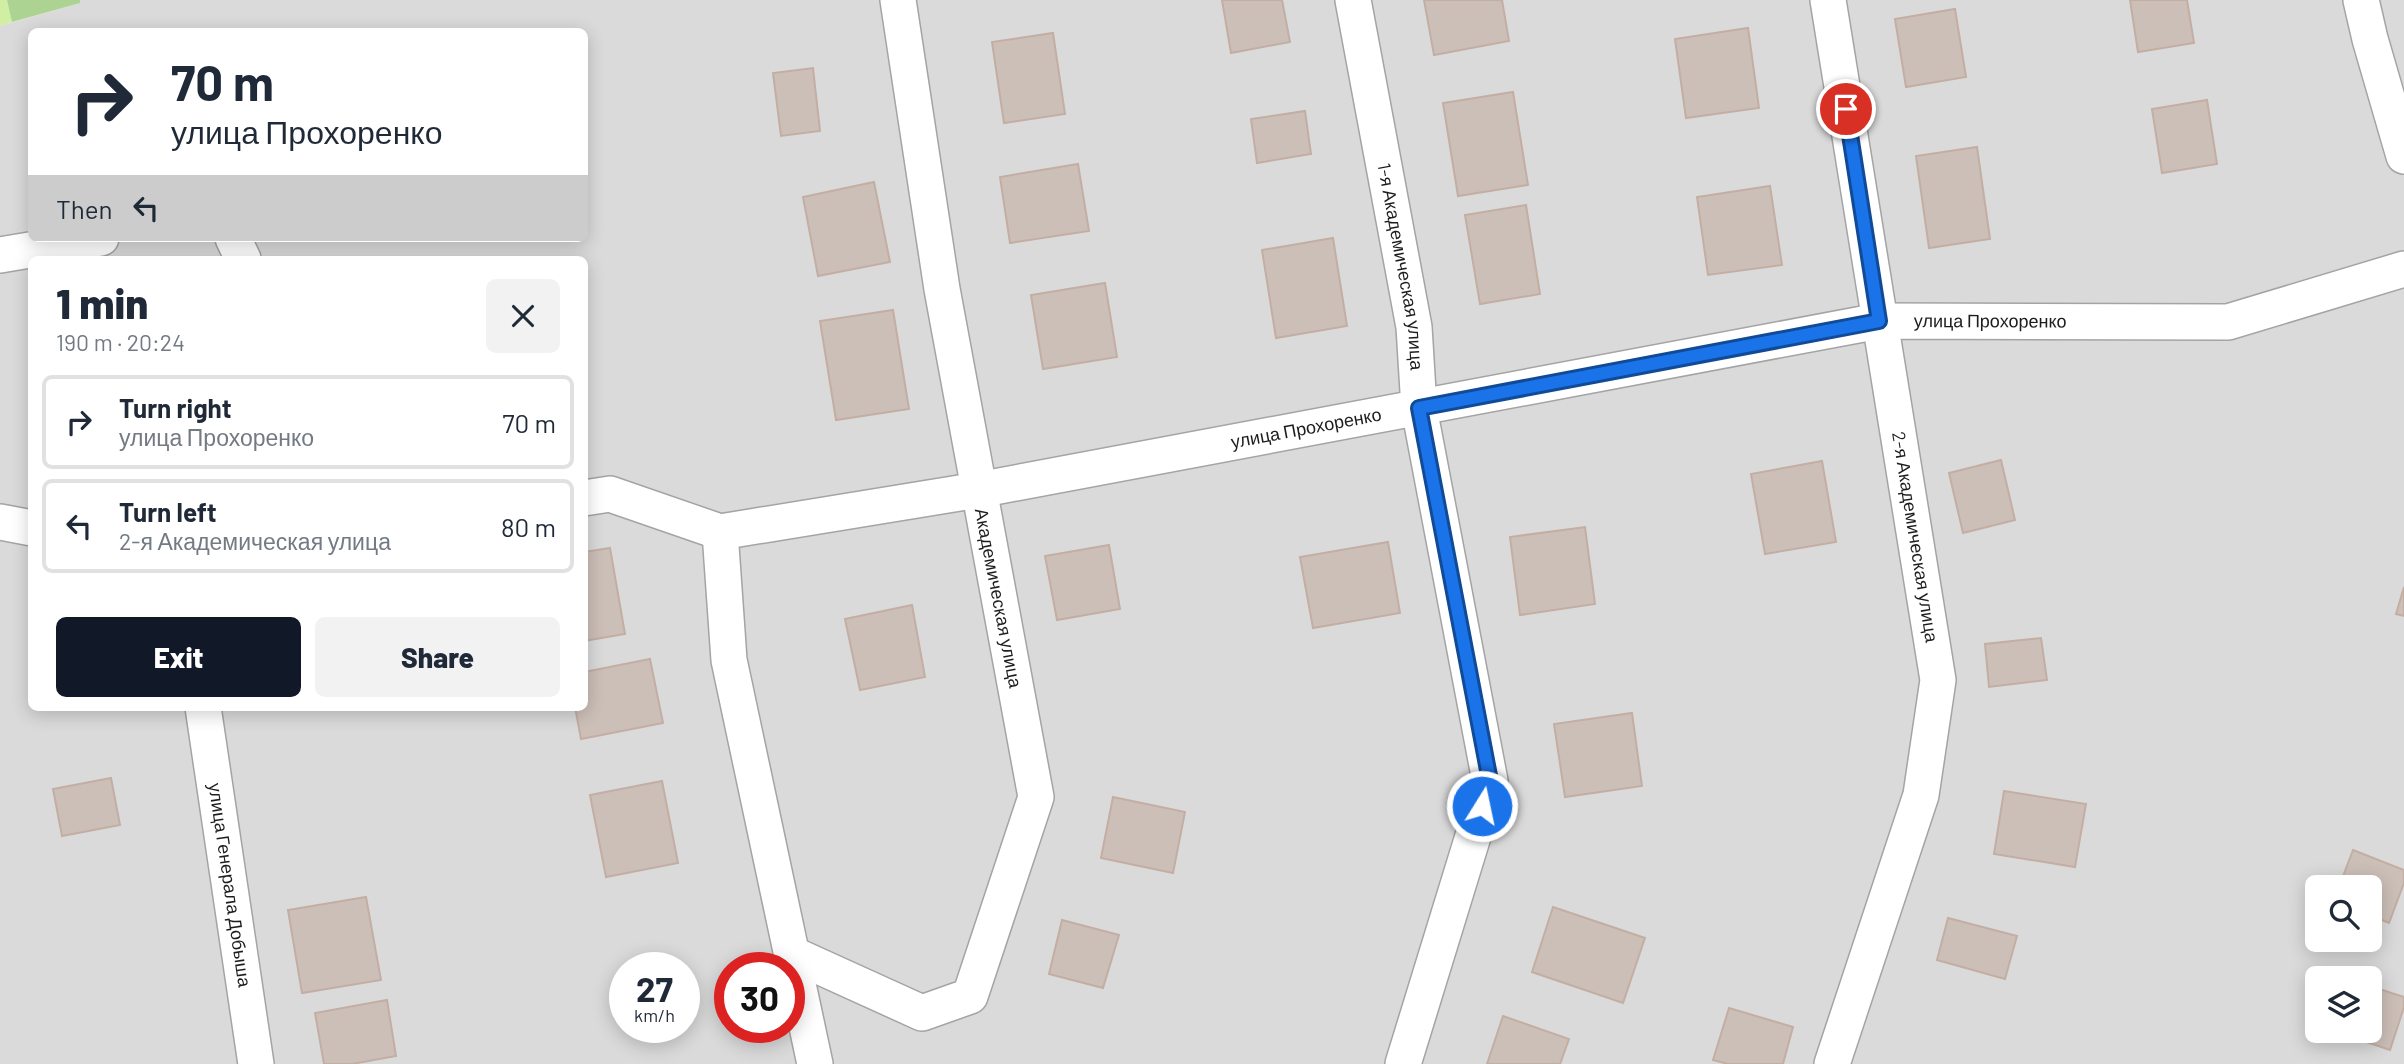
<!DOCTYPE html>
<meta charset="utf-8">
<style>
:root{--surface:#fff;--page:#f2f2f3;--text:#1f2937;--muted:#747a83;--line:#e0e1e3;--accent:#111827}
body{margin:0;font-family:Barlow,sans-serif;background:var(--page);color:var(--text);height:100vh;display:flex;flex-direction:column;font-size:26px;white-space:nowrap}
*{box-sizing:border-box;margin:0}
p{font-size:23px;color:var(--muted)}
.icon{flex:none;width:38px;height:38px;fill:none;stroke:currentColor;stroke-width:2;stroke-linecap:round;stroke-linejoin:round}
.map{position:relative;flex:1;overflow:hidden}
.panel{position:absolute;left:28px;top:256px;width:560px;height:455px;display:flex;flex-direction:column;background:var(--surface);border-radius:10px;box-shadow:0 4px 18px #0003}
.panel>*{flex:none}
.hud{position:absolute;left:28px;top:28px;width:560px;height:214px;border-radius:10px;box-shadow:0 4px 18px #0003;background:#fff;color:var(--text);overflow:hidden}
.tools{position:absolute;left:2305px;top:875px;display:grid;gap:14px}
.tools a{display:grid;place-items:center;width:77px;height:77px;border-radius:10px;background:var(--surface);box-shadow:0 4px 18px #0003;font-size:35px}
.speed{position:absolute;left:609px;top:952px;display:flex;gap:14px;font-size:35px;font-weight:700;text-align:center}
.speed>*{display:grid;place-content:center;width:91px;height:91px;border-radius:50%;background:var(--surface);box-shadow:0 4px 18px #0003;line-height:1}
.speed small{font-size:18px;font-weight:400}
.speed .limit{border:10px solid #d22;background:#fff;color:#111}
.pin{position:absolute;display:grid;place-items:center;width:60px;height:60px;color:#fff;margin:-30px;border:4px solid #fff;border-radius:50%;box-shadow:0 2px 7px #0007}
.me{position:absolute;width:77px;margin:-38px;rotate:10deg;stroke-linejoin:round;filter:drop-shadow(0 0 5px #0008)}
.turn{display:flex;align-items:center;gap:24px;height:147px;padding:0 28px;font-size:32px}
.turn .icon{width:91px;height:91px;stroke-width:2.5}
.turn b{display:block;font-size:49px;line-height:60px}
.then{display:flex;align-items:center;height:66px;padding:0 28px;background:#0003;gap:14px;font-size:26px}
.round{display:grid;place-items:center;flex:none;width:74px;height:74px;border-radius:10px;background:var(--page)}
.headline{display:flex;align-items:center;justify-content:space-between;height:119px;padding:0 28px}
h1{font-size:42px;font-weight:800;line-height:52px}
.cta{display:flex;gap:14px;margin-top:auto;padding:14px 28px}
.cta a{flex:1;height:80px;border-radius:10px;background:var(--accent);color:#fff;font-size:28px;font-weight:800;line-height:80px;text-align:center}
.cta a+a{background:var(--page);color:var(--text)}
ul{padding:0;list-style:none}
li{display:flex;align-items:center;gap:21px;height:94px;margin:0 14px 10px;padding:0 14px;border:4px solid var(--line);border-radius:10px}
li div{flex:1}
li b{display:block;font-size:26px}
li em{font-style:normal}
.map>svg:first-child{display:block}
</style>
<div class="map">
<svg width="2404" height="1064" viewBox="0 0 2404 1064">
<rect width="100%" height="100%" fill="#f0eae2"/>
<path fill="#dbdada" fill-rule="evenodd" d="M80,0h2324v1064h-2404v-1038l80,-23zM32,32h552v206h-552zM32,259h552v448h-552zM2317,887h53v53h-53zM625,968h59v59h-59zM730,968h59v59h-59zM2317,978h53v53h-53z"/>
<path fill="#d0efa2" d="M0,0h7l5,22 -12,4z"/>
<path fill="#acd392" d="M7,0h73v3l-68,19z"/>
<g fill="#ccbfb8" stroke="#c3aea3" stroke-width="2">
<path d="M1222,0h60l8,42 -59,11z"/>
<path d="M1424,0h78l7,41 -75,14z"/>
<path d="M2130,0h57l7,43 -56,9z"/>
<path d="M1955,9l11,68 -60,10 -11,-68z"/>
<path d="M1748,28l11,80 -73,10 -11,-79z"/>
<path d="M1053,33l12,81 -61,9 -12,-81z"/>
<path d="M813,68l7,63 -39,5 -8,-63z"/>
<path d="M1513,92l15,93 -70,11 -15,-93z"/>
<path d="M2207,100l10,64 -55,9 -10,-64z"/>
<path d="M1305,111l6,43 -54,9 -6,-44z"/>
<path d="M1977,147l13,92 -61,9 -13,-92z"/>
<path d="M1078,164l11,67 -79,12 -10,-66z"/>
<path d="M874,182l16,80 -72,14 -15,-79z"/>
<path d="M1770,186l12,79 -74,10 -11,-78z"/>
<path d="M1526,205l14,89 -60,10 -15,-89z"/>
<path d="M1333,238l14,88 -71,12 -14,-88z"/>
<path d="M1105,283l12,74 -74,12 -12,-74z"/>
<path d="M893,310l16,99 -73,11 -16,-99z"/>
<path d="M2001,460l14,60 -52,13 -14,-60z"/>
<path d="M1822,461l14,81 -71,12 -14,-80z"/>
<path d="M1585,527l10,77 -75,11 -10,-78z"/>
<path d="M1388,542l12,71 -87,15 -13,-71z"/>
<path d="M1109,545l11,64 -63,11 -12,-64z"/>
<path d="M610,548l15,86 -41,7v-89z"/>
<path d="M2404,587v29l-8,-2z"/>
<path d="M912,605l13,72 -65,13 -15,-71z"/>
<path d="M2041,638l6,42 -58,7 -4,-43z"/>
<path d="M650,659l13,64 -82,16 -6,-32h9v-35z"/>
<path d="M1632,713l10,73 -77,11 -11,-73z"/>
<path d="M111,778l9,47 -58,11 -9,-47z"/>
<path d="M662,781l16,82 -72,14 -16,-82z"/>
<path d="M2004,791l82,13 -11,63 -81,-13z"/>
<path d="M1113,797l72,15 -12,61 -72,-15z"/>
<path d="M2353,850l51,20v13l-15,40 -19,-8v-28h-31z"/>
<path d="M366,897l15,83 -79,13 -14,-83z"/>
<path d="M1553,907l92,31 -22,65 -91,-31z"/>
<path d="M1948,918l69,18 -12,43 -68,-19z"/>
<path d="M1062,920l57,15 -16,53 -54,-14z"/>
<path d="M2370,986l34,11v10l-14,43 -56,-19h36z"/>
<path d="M387,1000l9,56 -44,8h-28l-9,-51z"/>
<path d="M1729,1008l64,19 -10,37h-55l-15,-4z"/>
<path d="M1503,1016l66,23 -9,25h-73z"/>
</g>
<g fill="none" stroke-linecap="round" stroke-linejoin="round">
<g stroke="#a4a4a4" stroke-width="38">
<g id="minor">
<path id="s1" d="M1353,0l61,327 5,81 71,373 -87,283"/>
<path id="s2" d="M1828,0l110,680 -17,115 -89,269"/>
<path d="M2361,0l9,39 34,117"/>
<path d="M233,238l10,21"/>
<path d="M0,255l101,-17"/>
<path id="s3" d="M584,498l26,-4 110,38 258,-42 901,-169 349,1 176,-53"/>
<path d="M0,522l32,6"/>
<path d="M720,532l9,128 86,404"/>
<path id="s4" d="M203,707l53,357"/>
<path d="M792,954l130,59 48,-17 66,-199 -94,-508 -44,-289"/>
</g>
</g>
<use href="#minor" stroke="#fff" stroke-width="35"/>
</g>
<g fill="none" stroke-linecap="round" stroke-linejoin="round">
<g stroke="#114b97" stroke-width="18">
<path id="route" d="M1482,806l8,-25 -71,-373 460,-87 -33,-212"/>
</g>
<use href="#route" stroke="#1a73e8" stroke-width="12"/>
</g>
<g text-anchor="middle" stroke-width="5" stroke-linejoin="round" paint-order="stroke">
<g font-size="18" fill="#1d1d1d" stroke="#fff">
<text dy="6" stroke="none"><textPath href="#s1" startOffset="271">1-я Академическая улица</textPath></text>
<text dy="6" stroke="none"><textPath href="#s3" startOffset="1432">улица Прохоренко</textPath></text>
<text dy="6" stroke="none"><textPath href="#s3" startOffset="738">улица Прохоренко</textPath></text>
<text dy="6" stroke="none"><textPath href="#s2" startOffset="544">2-я Академическая улица</textPath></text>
<text transform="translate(998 598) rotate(79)" y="6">Академическая улица</text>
<text dy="6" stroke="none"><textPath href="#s4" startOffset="180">улица Генерала Добыша</textPath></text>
</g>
</g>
</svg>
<div class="tools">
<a><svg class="icon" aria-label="search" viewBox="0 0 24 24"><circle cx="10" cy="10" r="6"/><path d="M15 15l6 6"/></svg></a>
<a><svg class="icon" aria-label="layers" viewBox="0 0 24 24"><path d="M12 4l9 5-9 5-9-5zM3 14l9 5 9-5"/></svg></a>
</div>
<div class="speed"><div>27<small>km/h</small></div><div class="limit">30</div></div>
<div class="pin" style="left:1846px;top:109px;background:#d93025"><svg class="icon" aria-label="arrive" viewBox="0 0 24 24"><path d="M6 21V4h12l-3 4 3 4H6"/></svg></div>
<svg class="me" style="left:1482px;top:806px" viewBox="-20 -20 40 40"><circle r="17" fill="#1a73e8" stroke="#fff" stroke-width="3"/><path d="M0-11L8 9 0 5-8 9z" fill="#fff"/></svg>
<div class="hud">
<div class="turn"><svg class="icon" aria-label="right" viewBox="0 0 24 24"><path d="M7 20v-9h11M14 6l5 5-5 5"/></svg><div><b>70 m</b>улица Прохоренко</div></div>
<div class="then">Then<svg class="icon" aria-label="left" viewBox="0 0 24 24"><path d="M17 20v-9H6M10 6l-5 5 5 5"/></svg></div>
</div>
<section class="panel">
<div class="headline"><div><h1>1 min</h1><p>190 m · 20:24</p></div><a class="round"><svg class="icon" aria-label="close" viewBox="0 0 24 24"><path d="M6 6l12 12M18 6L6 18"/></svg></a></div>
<ul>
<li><svg class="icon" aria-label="right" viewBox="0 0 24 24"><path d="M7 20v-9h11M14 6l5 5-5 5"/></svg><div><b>Turn right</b><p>улица Прохоренко</p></div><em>70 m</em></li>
<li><svg class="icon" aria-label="left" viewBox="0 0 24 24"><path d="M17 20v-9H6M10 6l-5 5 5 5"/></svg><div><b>Turn left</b><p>2-я Академическая улица</p></div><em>80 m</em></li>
</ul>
<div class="cta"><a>Exit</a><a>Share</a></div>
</section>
</div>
